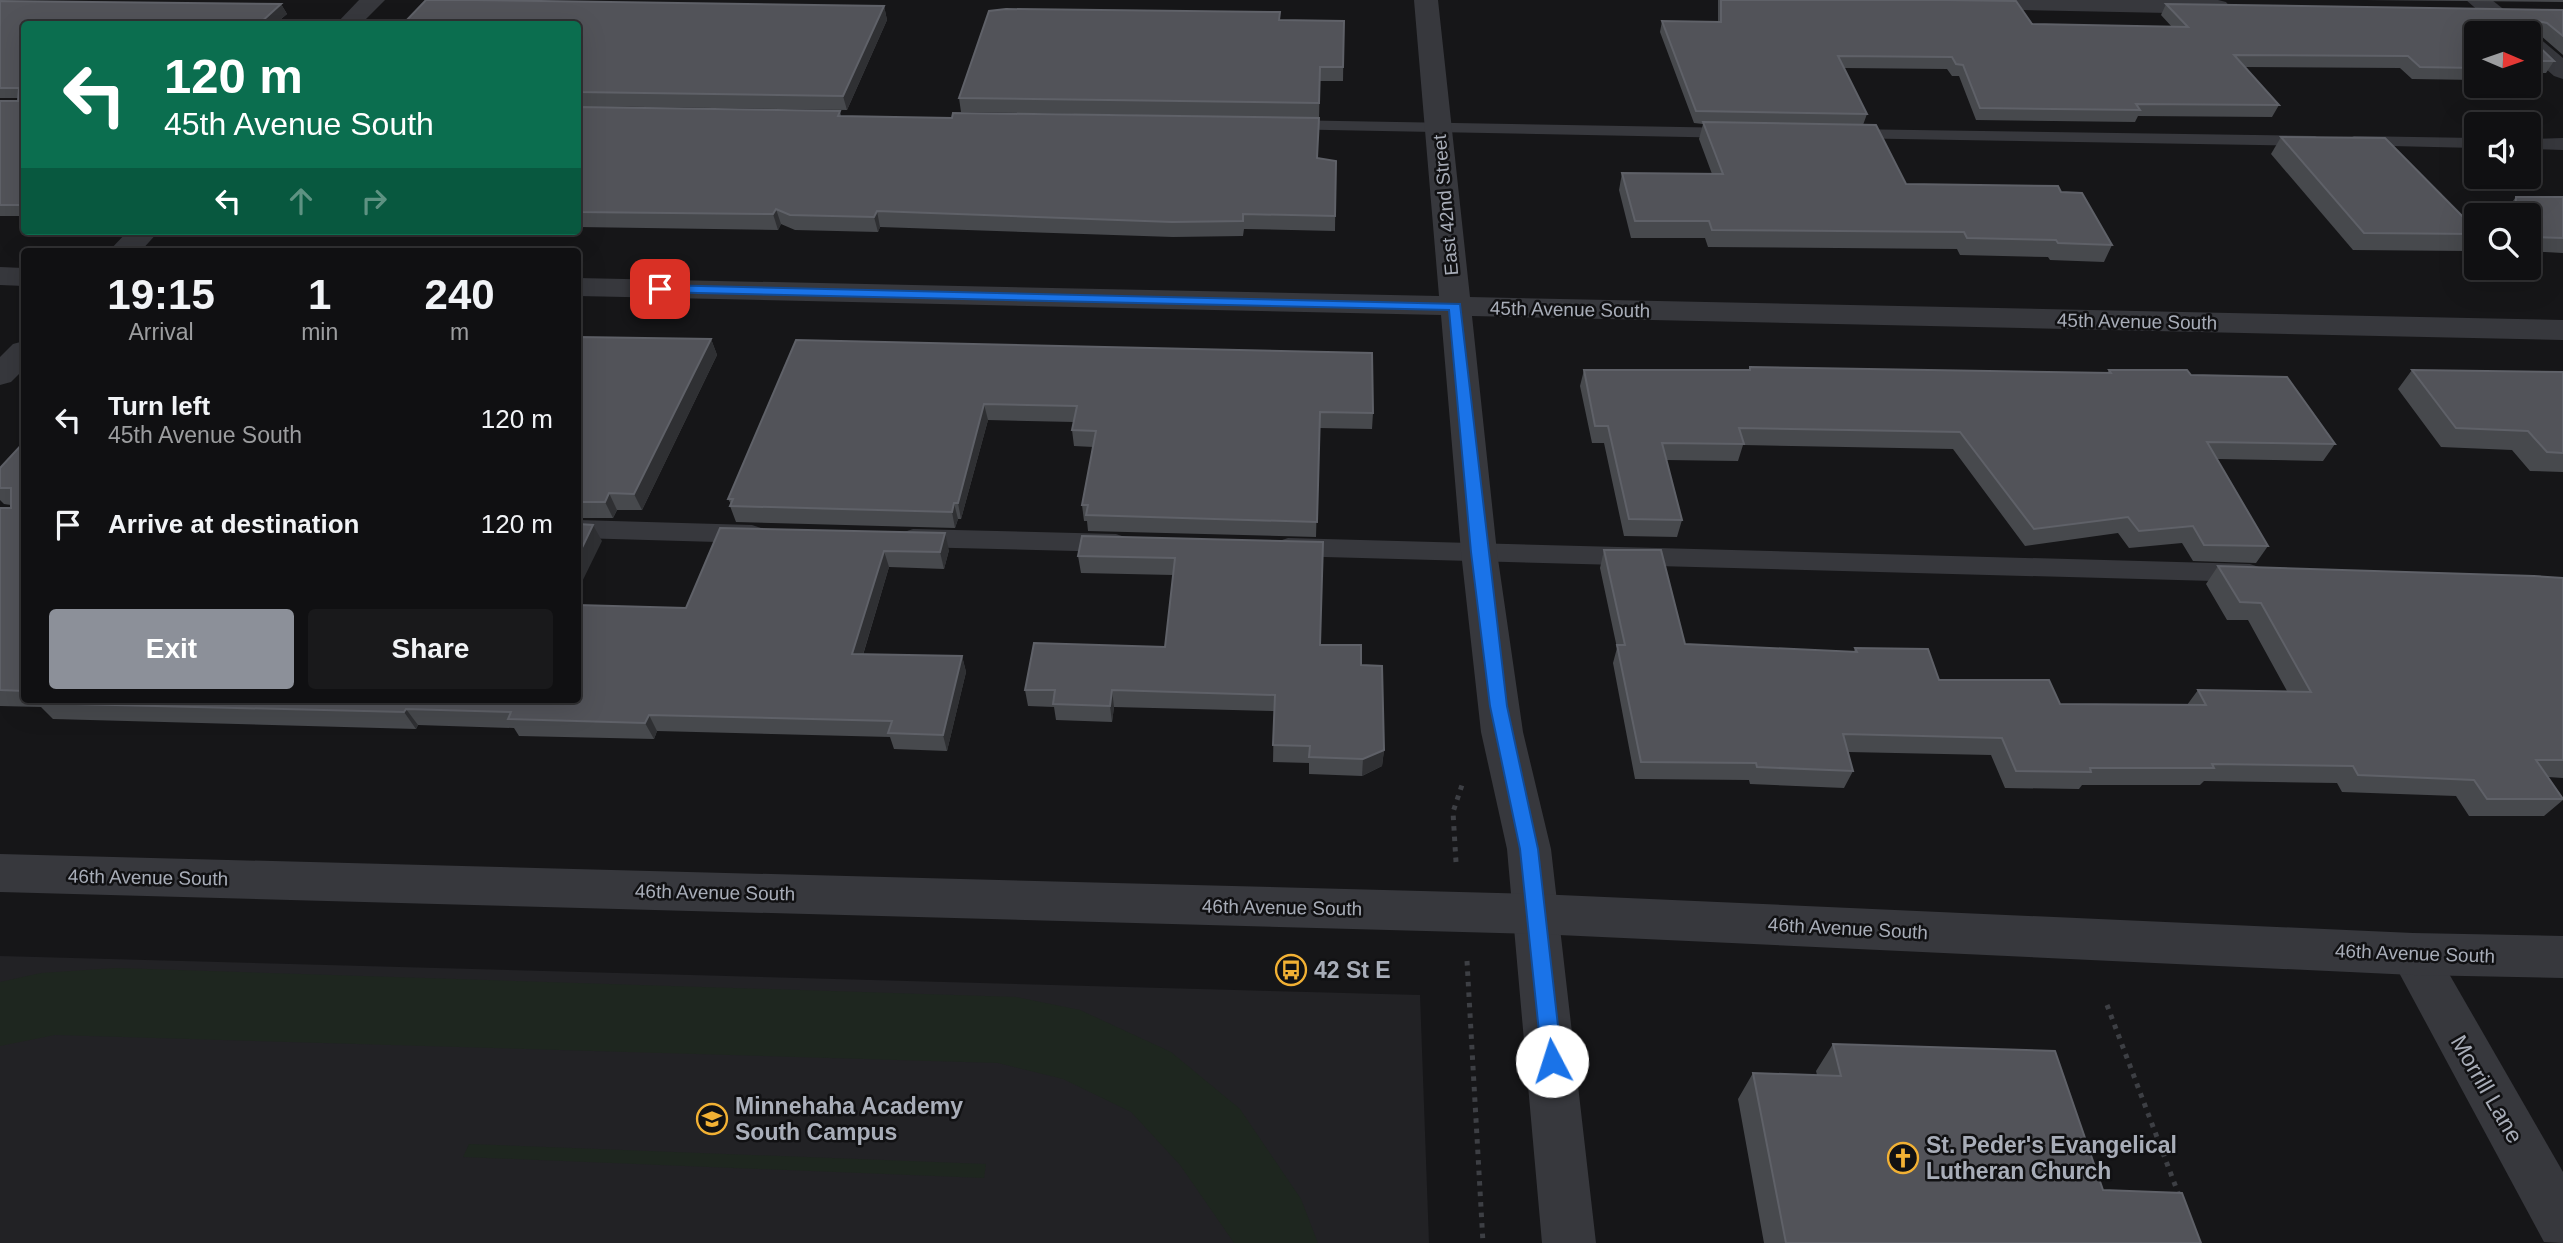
<!DOCTYPE html>
<style>
:root{--surface:#101012;--page:#19191b;--text:#f1f3f6;--muted:#9c9d9f;--line:#303032;--accent:#8c9099}
body{margin:0;font-family:Arial,sans-serif;background:var(--page);color:var(--text);height:100vh;display:flex;flex-direction:column;font-size:26px;white-space:nowrap}
*{box-sizing:border-box;margin:0}
p{font-size:23px;color:var(--muted)}
.icon{flex:none;width:38px;height:38px;fill:none;stroke:currentColor;stroke-width:2;stroke-linecap:round;stroke-linejoin:round}
.map{position:relative;flex:1;overflow:hidden}
.sheet{position:absolute;left:21px;top:248px;width:560px;height:455px;display:flex;flex-direction:column;background:var(--surface);border-radius:7px;box-shadow:0 7px 28px #0002,0 0 0 2px var(--line)}
.sheet>*{flex:none}
.guide{position:absolute;left:21px;top:21px;width:560px;height:214px;border-radius:7px;box-shadow:0 7px 28px #0002,0 0 0 2px var(--line);background:#0b6e4f;color:#fff;overflow:hidden}
.needle{width:46px;rotate:92deg}
.tools{position:absolute;left:2464px;top:21px;display:grid;gap:14px}
.tools a{display:grid;place-items:center;width:77px;height:77px;border-radius:7px;background:var(--surface);box-shadow:0 7px 28px #0002,0 0 0 2px var(--line);font-size:35px}
.pin{position:absolute;display:grid;place-items:center;width:60px;height:60px;color:#fff;margin:-30px;border-radius:14px;box-shadow:0 4px 10px #0006}
.me{position:absolute;width:77px;margin:-38px;rotate:355deg;stroke-linejoin:round;filter:drop-shadow(0 0 5px #0008)}
.turn{display:flex;align-items:center;gap:24px;height:147px;padding:0 28px;font-size:32px}
.turn .icon{width:91px;height:91px;stroke-width:2.5}
.turn b{display:block;font-size:49px;line-height:60px}
.lanes{display:flex;align-items:center;height:66px;padding:0 28px;background:#0003;justify-content:center;gap:35px;direction:ltr}
.lanes .off{opacity:.35}
.eta{display:flex;justify-content:space-evenly;align-items:center;height:119px;text-align:center}
.eta b{font-size:42px;font-weight:800;line-height:49px}
.button{display:flex;gap:14px;margin-top:auto;padding:14px 28px}
.button a{flex:1;height:80px;border-radius:7px;background:var(--accent);color:#fff;font-size:28px;font-weight:800;line-height:80px;text-align:center}
.button a+a{background:var(--page);color:var(--text)}
ul{padding:0;list-style:none}
li{display:flex;align-items:center;gap:21px;height:105px;padding:0 28px}
li div{flex:1}
li b{display:block;font-size:26px}
li em{font-style:normal}
.map>svg:first-child{display:block}
</style>
<div class="map">
<svg width="2563" height="1243" viewBox="0 0 2563 1243">
<rect width="100%" height="100%" fill="#161618"/>
<path fill="#222225" d="M0,956l1420,39 9,248h-1429z"/>
<g fill="#1e261f">
<path d="M116,968l900,29 64,13 91,42 69,57 61,90 17,44h-84l-54,-78 -49,-53 -68,-33 -65,-16 -943,-28 -55,11v-64l41,-9z"/>
<path d="M469,1144l517,20 -2,14 -521,-21z"/>
</g>
<g fill="none" stroke-linecap="round" stroke-linejoin="round">
<g stroke="#3d3f44" stroke-width="5" stroke-dasharray="4.5 6" stroke-linecap="butt">
<path d="M1456,862l-3,-50 9,-27"/>
<path d="M1467,961l16,282"/>
<path d="M2107,1005l73,193"/>
</g>
<g fill="#37383d" fill-rule="evenodd">
<path d="M1283,120l455,8 9,5 -9,5 -461,-9 -3,-4 3,-4z"/>
<path d="M1846,129l469,7 9,5 -9,5 -475,-8 -3,-4 3,-4z"/>
<path d="M2354,136l122,2v10l-128,-3 -3,-4z"/>
<path d="M2563,138v12l-34,-1v-10z"/>
<path d="M578,520l174,5 9,3 3,6 -3,6 -9,3 -174,-5z"/>
<path d="M913,529l203,5 9,3 3,6 -3,6 -9,3 -203,-5 -9,-3 -3,-6 3,-6z"/>
<path d="M1288,538l962,26 9,3 4,6 -4,6 -9,3 -962,-26 -9,-3 -4,-6 4,-6z"/>
</g>
<g fill="#37383d" fill-rule="evenodd">
<path d="M359,0h26l-24,24h-25z"/>
<path d="M1414,0h24l32,297 1093,23v20l-1091,-24 25,236 26,180 28,117 45,394h-54l-35,-394 -26,-117 -20,-180 -20,-237 -863,-19v-18l861,18z"/>
<path d="M1957,0h261l8,2 4,5 -4,5 -8,2 -251,-5 -8,-2z"/>
<path d="M2466,0h26l35,28 3,5 -1,2 9,2 25,21v21l-9,-3 -25,-22v-21h-25z"/>
<path d="M128,231h31l-19,21h-32z"/>
<path d="M0,267l24,1v18l-24,-1z"/>
<path d="M24,341v28l-13,13 -11,3v-28l13,-13z"/>
<path d="M2413,933l16,6 134,233v71l-19,-1 -147,-273 -7,-15 7,-15z"/>
</g>
<path fill="#37383d" fill-rule="evenodd" d="M0,854l1537,40 876,39 150,3v42l-150,-3 -876,-41 -1537,-42z"/>
</g>
<g fill="#47494d">
<path d="M1718,0h227l87,24 140,3 -11,-12 5,-11 397,6v45l-23,-20 -6,-1v8l20,19 -8,12h-17v-40h-53v47l-64,-1 -12,-11 -156,-1 35,38 -7,12 -134,-1 -3,6 -159,-2 -17,-44h-7l-5,-7 -103,-1 23,46 -4,11 43,59 155,8 51,53 -8,17 -54,-2 -2,-3 -88,-2 -3,-6 -249,-2 -3,-9h-74l-12,-48 3,-17 90,1 -13,-35 4,-15 -9,-1 -34,-91 2,-11 56,1z"/>
<path d="M2365,0h198v2z"/>
<path d="M0,1l281,3 6,10 -12,10h-251v192h-24v-115h18v-3h-18z"/>
<path d="M884,6l3,14 -40,90 -269,-4 262,5 1,5 477,42 18,3 -1,70 -91,-2 -1,7 -70,1 -293,-10 -2,5 -83,-2 -14,-6 -3,6 -200,-3v-203z"/>
<path d="M1280,12v8l64,1 -1,60h-23l-1,37 -358,-6 -2,-14z"/>
<path d="M2281,137l195,93v9l-8,12 -115,-1 -82,-96z"/>
<path d="M2516,197h47v56l-34,-2v-36h-23v-5z"/>
<path d="M578,337l133,2 6,16 -75,155h-25l-4,8h-35z"/>
<path d="M796,340l577,73 -1,16 -53,-1 -3,109 -228,-6 -1,-10h-3l-2,-16 11,-58 -19,-1 -2,-16 2,-8 -86,-2 -27,99h-3l-3,9 -219,-6 -6,-16 1,-2 -3,-5z"/>
<path d="M1750,367l357,6 2,-3 82,5 144,69 -12,17 -106,-2 51,87 -12,17 -63,-2 -11,-18 -53,5 -11,-15 -93,13 -72,-97 -210,-4 -5,16 -72,-1 16,60 -5,17 -53,-1 -20,-93h-12l-12,-57 4,-16h165z"/>
<path d="M2412,370l151,2v100l-33,-1 -18,-21 -71,-3 -43,-58z"/>
<path d="M24,442v258h554l108,-92 34,-80 229,22 -5,19 -55,-2 -26,88 99,1 4,16 -19,79 -53,-2 -4,-12 -233,-6 -3,8 -135,-3 -5,-8 -96,-3 -2,4 -363,-10 -12,-12 -41,-1v-198h11v-3l-7,-1 -4,-4v-32z"/>
<path d="M1323,542l-3,103 41,20 23,85 -2,16 -20,10 -53,-2v-11l-36,-1 1,-51 -160,-4 -2,15 -56,-2 -2,-13 -26,-1 -3,-16 140,-43 8,-72 -92,-2 -3,-17z"/>
<path d="M1604,550l81,94 169,8 1,-4 84,32 121,24 127,1 11,-15 89,1 -39,-71h-21l-21,-36 12,-18 345,12v200l-15,-1 15,21v2l-19,16h-75l-13,-20 -114,-4 -5,-9 -133,-2 -4,4h-118l-3,4 -74,-1 -14,-33 -143,-3 5,19 -9,17 -94,-4 -1,-4 -114,-1 -22,-116 4,-15 -17,-80z"/>
<path d="M1833,1044l270,146 98,53h-437l-26,-144 15,-26 64,2 -1,-4z"/>
</g>
<g fill="#2f3033">
<path d="M281,4l6,10 -12,10h-16z"/>
<path d="M884,6l3,14 -40,90 -4,-14z"/>
<path d="M776,209l5,15 -3,6 -5,-16z"/>
<path d="M877,211l3,16 -2,5 -4,-15z"/>
<path d="M711,339l6,16 -75,155 -8,-16z"/>
<path d="M984,404l4,16 -27,99 -3,-16z"/>
<path d="M609,493l8,17 -4,8 -8,-16z"/>
<path d="M954,503l4,16 -3,9 -3,-16z"/>
<path d="M593,525l9,16 -24,49v-34z"/>
<path d="M945,533l4,17 -5,19 -4,-17z"/>
<path d="M884,551l5,16 -31,104 -6,-17z"/>
<path d="M962,656l4,16 -19,79 -4,-16z"/>
<path d="M1112,690l2,17 -2,15 -2,-16z"/>
<path d="M406,709l12,16 -2,4 -12,-17z"/>
<path d="M649,715l8,16 -3,8 -9,-16z"/>
<path d="M1384,750l-2,16 -20,10 1,-17z"/>
</g>
<g fill="#525359" stroke="#5f6168" stroke-width="2">
<path d="M426,0h47l411,6 -41,90 -265,-4v-68h-175z"/>
<path d="M1721,0h224l71,1 16,23 156,3 -22,-23 397,6v26l-16,-13 -10,-2 -3,2v19l20,19h-25v-28h-53v35l-56,-1 -12,-11 -174,-1 45,50 -143,-1 4,6 -160,-2 -17,-43 -7,-1 -4,-7 -114,-1 29,58 -171,-3 -34,-90 59,1z"/>
<path d="M0,1l281,3 -22,20h-235v181h-24v-104h18l1,-13h-19z"/>
<path d="M1006,9l274,3 -1,8 65,1 -1,46h-23l-1,36 -360,-5 30,-87z"/>
<path d="M578,107l262,4 -2,5 114,2 1,-5 366,5 -2,40 19,3 -1,55 -92,-2v7l-71,1 -295,-11 -3,6 -84,-2 -14,-6 -3,5 -195,-2z"/>
<path d="M1703,122l173,3 30,59 152,2 3,6 21,1 30,52 -54,-2 -2,-3 -89,-2 -3,-6 -252,-2 -3,-9h-74l-13,-48 101,1z"/>
<path d="M2281,137l104,1 91,92v4l-112,-1z"/>
<path d="M2516,197h47v41l-34,-1v-22h-14z"/>
<path d="M578,337l133,2 -77,155 -25,-1 -4,9h-27z"/>
<path d="M796,340l576,13 1,60 -53,-1 -3,110 -231,-7 2,-10h-6l14,-74 -24,-1 5,-24 -93,-2 -26,99h-4l-2,9 -222,-6 3,-7h-5z"/>
<path d="M1750,367l361,6 -2,-3h78l4,5 96,2 48,67 -128,-2 61,104 -64,-1 -11,-19 -54,5 -11,-14 -94,12 -74,-97 -221,-4 5,16 -82,-1 20,77 -53,-1 -21,-93h-13l-11,-56h166z"/>
<path d="M2412,370l151,2v81l-16,-1 -19,-21 -72,-3z"/>
<path d="M24,442v249l-24,-1v-182h11v-20h-11v-20z"/>
<path d="M578,524l15,1 -15,31z"/>
<path d="M720,528l225,5 -5,19 -56,-1 -32,103 110,2 -19,79 -55,-2 4,-12 -243,-6 -4,8 -137,-4 3,-7 -105,-3 -2,3 -368,-9 3,-3h539v-95l108,3z"/>
<path d="M1082,536l241,6 -3,103h41v20l21,1 2,84 -21,9 -54,-2 1,-11 -37,-1 2,-50 -163,-5 -2,16 -57,-2 2,-14h-30l9,-47 131,4 10,-89 -97,-2z"/>
<path d="M1604,550h57l24,94 172,8 -2,-4 73,1 11,31h110l11,24 146,1 -8,-15 113,2 -50,-89 -21,-1 -22,-36 316,10 29,2v182h-27l27,39h-76l-13,-19 -116,-5 -5,-9 -141,-2 2,4h-124l1,4 -75,-1 -14,-33 -159,-4 10,37 -96,-4 -1,-4 -115,-1 -24,-117h8z"/>
<path d="M1833,1044l222,7 48,139 79,3 19,50h-415l-33,-170 88,3z"/>
</g>
<path fill="#1a73e8" stroke="#114b97" stroke-width="2" d="M660,285l800,19 47,402 31,143 24,212 -3,7 -7,3 -7,-3 -3,-7 -22,-212 -30,-143 -19,-154 -22,-242 -794,-18 -1,-3z"/>
<defs>
<g id="bus-ring" transform="scale(1.575)"><circle r="9.5" fill="#111113" stroke="#f2b134" stroke-width="1.5"/><path d="M-5-6H5V4H4V6H2V4H-2V6H-4V4H-5ZM-3.5-4V0h7V-4ZM-3.5 1.2v1.5H-2V1.2ZM2 1.2v1.5H3.5V1.2Z" fill="#f2b134"/></g>
<g id="school-ring" transform="scale(1.575)"><circle r="9.5" fill="#111113" stroke="#f2b134" stroke-width="1.5"/><path d="M0-5L7-2L0 1L-7-2ZM-4 1L0 2.5L4 1V4Q0 6-4 4Z" fill="#f2b134"/></g>
<g id="church-ring" transform="scale(1.575)"><circle r="9.5" fill="#111113" stroke="#f2b134" stroke-width="1.5"/><path d="M-1.2-6h2.4v3.5h3.3v2.4h-3.3V6h-2.4V-.1h-3.3v-2.4h3.3Z" fill="#f2b134"/></g>
</defs>
<g fill-rule="evenodd">
<use href="#bus-ring" x="1291" y="970"/>
<use href="#school-ring" x="712" y="1119"/>
<use href="#church-ring" x="1903" y="1158"/>
</g>
<g text-anchor="middle" stroke-width="5" stroke-linejoin="round" paint-order="stroke">
<g font-size="19" fill="#a8adb8" stroke="#111113">
<text transform="translate(1445 205) rotate(-95)" y="7">East 42nd Street</text>
<text transform="translate(1570 309) rotate(1)" y="7">45th Avenue South</text>
<text transform="translate(2137 321) rotate(1)" y="7">45th Avenue South</text>
<text transform="translate(148 877) rotate(1)" y="7">46th Avenue South</text>
<text transform="translate(715 892) rotate(1)" y="7">46th Avenue South</text>
<text transform="translate(1282 907) rotate(1)" y="7">46th Avenue South</text>
<text transform="translate(1848 928) rotate(3)" y="7">46th Avenue South</text>
<text transform="translate(2415 953) rotate(2)" y="7">46th Avenue South</text>
</g>
<g font-size="23" font-weight="bold" fill="#a8adb8" stroke="#111113" text-anchor="start">
<text x="1314" y="978">42 St E</text>
<text x="735" y="1114">Minnehaha Academy<tspan x="735" dy="26">South Campus</tspan></text>
<text x="1926" y="1153">St. Peder's Evangelical<tspan x="1926" dy="26">Lutheran Church</tspan></text>
</g>
<g font-size="23" fill="#a8adb8" stroke="#111113">
<text transform="translate(2487 1089) rotate(60)" y="8">Morrill Lane</text>
</g>
</g>
</svg>
<div class="tools">
<a><svg class="needle" viewBox="-14 -14 28 28"><path d="M0-13l5 13h-10z" fill="#e53935"/><path d="M0 13l5-13h-10z" fill="#9c9d9f"/></svg></a>
<a><svg class="icon" aria-label="sound" viewBox="0 0 24 24"><path d="M4 9h4l5-4v14l-5-4H4zM17 9q2 3 0 6"/></svg></a>
<a><svg class="icon" aria-label="search" viewBox="0 0 24 24"><circle cx="10" cy="10" r="6"/><path d="M15 15l6 6"/></svg></a>
</div>
<div class="pin" style="left:660px;top:289px;background:#d93025"><svg class="icon" aria-label="arrive" viewBox="0 0 24 24"><path d="M6 21V4h12l-3 4 3 4H6"/></svg></div>
<svg class="me" style="left:1552px;top:1061px" viewBox="-20 -20 40 40"><circle r="19" fill="#fff"/><path d="M0-13L10 11 0 6-10 11z" fill="#1a73e8"/></svg>
<div class="guide">
<div class="turn"><svg class="icon" aria-label="left" viewBox="0 0 24 24"><path d="M17 20v-9H6M10 6l-5 5 5 5"/></svg><div><b>120 m</b>45th Avenue South</div></div>
<div class="lanes"><svg class="icon" aria-label="left" viewBox="0 0 24 24"><path d="M17 20v-9H6M10 6l-5 5 5 5"/></svg><svg class="icon off" aria-label="ahead" viewBox="0 0 24 24"><path d="M12 20V5M6 11l6-6 6 6"/></svg><svg class="icon off" aria-label="right" viewBox="0 0 24 24"><path d="M7 20v-9h11M14 6l5 5-5 5"/></svg></div>
</div>
<section class="sheet">
<div class="eta">
<div><b>19:15</b><p>Arrival</p></div>
<div><b>1</b><p>min</p></div>
<div><b>240</b><p>m</p></div>
</div>
<ul>
<li><svg class="icon" aria-label="left" viewBox="0 0 24 24"><path d="M17 20v-9H6M10 6l-5 5 5 5"/></svg><div><b>Turn left</b><p>45th Avenue South</p></div><em>120 m</em></li>
<li><svg class="icon" aria-label="arrive" viewBox="0 0 24 24"><path d="M6 21V4h12l-3 4 3 4H6"/></svg><div><b>Arrive at destination</b></div><em>120 m</em></li>
</ul>
<div class="button"><a>Exit</a><a>Share</a></div>
</section>
</div>
